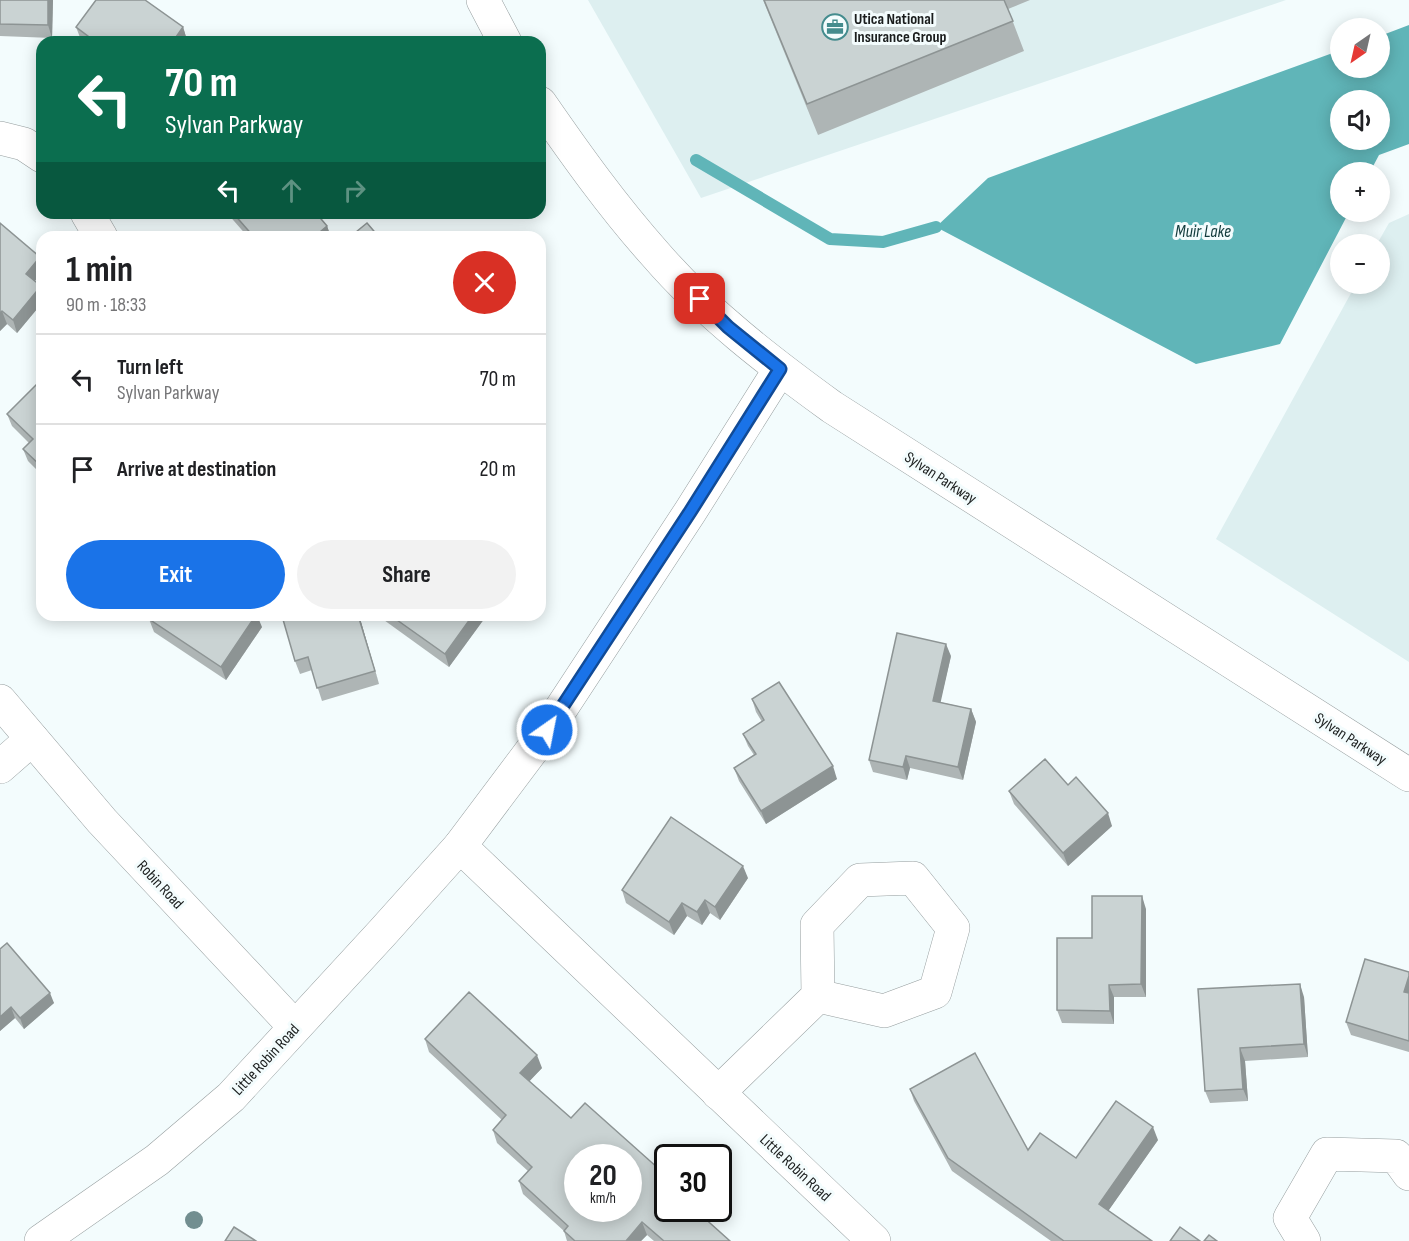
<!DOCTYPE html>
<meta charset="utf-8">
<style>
:root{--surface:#fff;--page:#f2f2f2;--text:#202124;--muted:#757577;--line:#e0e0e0;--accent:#1a73e8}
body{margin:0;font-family:"Sofia Sans Condensed",sans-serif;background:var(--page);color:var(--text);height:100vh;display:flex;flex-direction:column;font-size:22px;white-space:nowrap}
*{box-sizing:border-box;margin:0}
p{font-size:20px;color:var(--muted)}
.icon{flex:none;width:33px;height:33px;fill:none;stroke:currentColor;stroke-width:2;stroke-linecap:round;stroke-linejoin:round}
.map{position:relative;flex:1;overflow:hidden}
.sheet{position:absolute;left:36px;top:231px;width:510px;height:390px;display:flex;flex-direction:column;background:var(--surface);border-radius:18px;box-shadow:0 3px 15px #0003}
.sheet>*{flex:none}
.guide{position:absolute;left:36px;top:36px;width:510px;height:183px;border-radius:18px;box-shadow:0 3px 15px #0003;background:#0b6e4f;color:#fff;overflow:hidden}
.needle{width:39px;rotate:214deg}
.tools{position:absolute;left:1330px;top:18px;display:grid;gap:12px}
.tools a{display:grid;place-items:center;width:60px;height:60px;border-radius:50%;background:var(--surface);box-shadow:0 3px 15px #0003;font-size:30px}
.speed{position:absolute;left:564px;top:1144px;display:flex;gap:12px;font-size:30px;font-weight:700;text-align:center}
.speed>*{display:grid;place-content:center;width:78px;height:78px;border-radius:50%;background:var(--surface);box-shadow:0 3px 15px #0003;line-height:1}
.speed small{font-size:15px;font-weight:400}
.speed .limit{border:3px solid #111;border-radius:9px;background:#fff;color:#111}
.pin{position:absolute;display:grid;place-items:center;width:51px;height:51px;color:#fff;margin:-26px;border-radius:12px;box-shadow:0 3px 9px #0006}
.me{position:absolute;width:66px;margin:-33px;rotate:33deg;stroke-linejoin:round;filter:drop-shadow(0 0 4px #0008)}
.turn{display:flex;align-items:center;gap:21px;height:126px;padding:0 30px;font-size:27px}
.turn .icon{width:78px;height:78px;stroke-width:2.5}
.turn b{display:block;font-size:42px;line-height:51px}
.lanes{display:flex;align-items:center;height:57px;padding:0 30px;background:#0003;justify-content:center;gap:30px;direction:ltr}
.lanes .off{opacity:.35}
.round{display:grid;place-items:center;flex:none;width:63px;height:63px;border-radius:32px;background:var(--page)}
.headline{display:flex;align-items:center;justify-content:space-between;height:102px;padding:0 30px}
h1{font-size:36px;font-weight:700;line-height:45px}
.primary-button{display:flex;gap:12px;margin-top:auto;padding:12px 30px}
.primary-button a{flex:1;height:69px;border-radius:36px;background:var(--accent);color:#fff;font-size:24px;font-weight:700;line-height:69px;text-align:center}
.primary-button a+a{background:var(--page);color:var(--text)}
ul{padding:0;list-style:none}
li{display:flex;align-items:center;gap:18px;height:90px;padding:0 30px;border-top:2px solid var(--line)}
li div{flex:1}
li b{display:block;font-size:22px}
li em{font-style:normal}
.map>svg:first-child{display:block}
</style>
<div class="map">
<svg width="1409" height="1241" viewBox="0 0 1409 1241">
<rect width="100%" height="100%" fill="#f3fcfd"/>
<g fill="#ddeff0">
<path d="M588,0h698l-585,198z"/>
<path d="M1409,214v448l-193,-123 140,-255h24v-40h-3l12,-21z"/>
</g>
<path fill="#60b5b8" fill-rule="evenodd" d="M1409,25v119l-30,11 -9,17h-29v40h8l-69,132 -84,20 -260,-137 52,-49 353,-128v18h39v-32zM1341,100h39v40h-39z"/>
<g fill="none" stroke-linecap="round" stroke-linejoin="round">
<path stroke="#60b5b8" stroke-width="12" d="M696,160l134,79 53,3 53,-15"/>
<g stroke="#969e9f" stroke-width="34">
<g id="minor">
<path d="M483,0l22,42"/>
<path d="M540,103c36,52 73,104 116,152 50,58 114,107 176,152l577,368"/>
<path d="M0,138l24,6 18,12"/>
<path d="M87,213l14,24"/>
<path d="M0,701l102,120 193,206"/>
<path d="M0,767l32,-28"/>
<path d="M460,846l414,395"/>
<path d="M718,1093l100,-97 -1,-71 43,-45 53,-2 40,50 -18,64 -51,19 -66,-15"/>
<path d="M41,1241l116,-81 74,-63 152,-165 77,-86 87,-116 143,-218 90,-143"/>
<path d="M1304,1241l-14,-23 37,-64 69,2 13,18"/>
</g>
</g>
<use href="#minor" stroke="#fff" stroke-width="33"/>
</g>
<circle fill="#728e90" cx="194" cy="1220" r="9"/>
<g fill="#aeb5b5">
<path d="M0,0h53l-1,38 -52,-2z"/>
<path d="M763,0h267l-22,9 16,42 -206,84z"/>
<path d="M76,27h107l4,13 -1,2h-103l-2,-2z"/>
<path d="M227,213h89l11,13 4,11h-83z"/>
<path d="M0,223l42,39v10l-7,9 6,5 1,4v13l-25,30 -10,-9 -7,7z"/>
<path d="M42,379v96l-14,-14 -5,-12 6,-6 -17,-17 -5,-12z"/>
<path d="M359,615l20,69 -57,17 -10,-31 -12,4 -5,-13z"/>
<path d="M377,615h110l-38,52z"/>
<path d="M149,619l113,8 -36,53 -72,-48z"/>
<path d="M951,656l-11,46 31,7 5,13 -13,58 -53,-12 -3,12 -34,-8 -4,-12z"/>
<path d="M752,699l85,80 -71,45 -27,-43 -5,-13 20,-13 -6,-9 -5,-12 19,-12 -6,-10z"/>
<path d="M1068,785l44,41 -44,40 -54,-62 -5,-13z"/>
<path d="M748,878l-28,42 -10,-7 -8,12 -15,-9 -13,19 -48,-32 -4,-13z"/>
<path d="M1146,909v88h-32v27l-52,-1 -5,-13 35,-72z"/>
<path d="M0,949l54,54 -30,26 -9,-11 -15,13z"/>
<path d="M1409,972v80l-58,-17 -5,-13z"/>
<path d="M1198,989l106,8 4,60 -63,4 3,40 -38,2 -5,-12z"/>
<path d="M425,1039l117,29 -13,13 42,37 134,92 5,13 20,18h-76l-7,-6 -6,6h-74l-3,-10 -41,-37 -4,-13 9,-10 -31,-28 -4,-13 9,-10 -73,-68z"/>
<path d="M910,1089l118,61 48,8 82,-18 -50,71 44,30h-101l-99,-70 -38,-70z"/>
</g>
<g fill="#8d9494">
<path d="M48,0h5l-1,38 -4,-13z"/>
<path d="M183,27l4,13 -1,2h-9l-1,-5z"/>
<path d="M327,226l4,11h-17z"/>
<path d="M40,257l2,5v10l-12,15 -4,-13z"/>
<path d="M41,286l1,4v13l-25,30 -4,-13z"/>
<path d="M2,311l5,13 -7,7v-17z"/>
<path d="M256,615h1l5,12 -36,53 -5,-13z"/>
<path d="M358,615h1l20,69 -4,-13z"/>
<path d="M473,615h14l-38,52 -4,-13z"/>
<path d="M946,644l5,12 -13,58 -5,-13z"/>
<path d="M971,709l5,13 -13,58 -5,-13z"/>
<path d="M906,756l4,12 -3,12 -4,-13z"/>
<path d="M833,766l4,13 -71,45 -5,-13z"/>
<path d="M1108,813l4,13 -44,40 -5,-13z"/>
<path d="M743,866l5,12 -28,42 -5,-13z"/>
<path d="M1142,896l4,13v88l-5,-13z"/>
<path d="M705,900l5,13 -8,12 -5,-13z"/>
<path d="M682,903l5,13 -13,19 -5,-13z"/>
<path d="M1409,976v29l-5,-13z"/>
<path d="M1300,984l4,13 4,60 -4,-13z"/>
<path d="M1109,985l5,12v27l-4,-13z"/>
<path d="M50,993l4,10 -30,26 -4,-11z"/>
<path d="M11,1007l4,11 -15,13v-14z"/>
<path d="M1240,1048l5,13 3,40 -5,-12z"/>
<path d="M537,1055l5,13 -17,18 -5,-13z"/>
<path d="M1153,1127l5,13 -54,77 -5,-13z"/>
<path d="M705,1210l5,13 -9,-8z"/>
<path d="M642,1222l5,13 -6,6h-15z"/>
</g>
<g fill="#cad3d3" stroke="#8d9494" stroke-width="1.5" fill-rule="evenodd">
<path d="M0,0h48v25l-48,-1z"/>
<path d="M96,0h49l38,27 -7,10 4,5h-84l-20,-15z"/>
<path d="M764,0h240l9,21 -206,83z"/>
<path d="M233,213h83l11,13 -13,11h-60z"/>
<path d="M0,223l40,34 -14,17 15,12 -28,34 -11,-9 -2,3z"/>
<path d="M367,223l12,14h-29z"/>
<path d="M42,379v88l-19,-18 10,-10 -26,-25z"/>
<path d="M152,615h104l-35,52 -72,-48z"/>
<path d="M286,615h72l17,56 -58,17 -9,-31 -13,4 -13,-45z"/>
<path d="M390,615h83l-28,39z"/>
<path d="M897,633l49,11 -13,57 38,8 -13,58 -52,-11 -3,11 -34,-7z"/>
<path d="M779,682l54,84 -72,45 -27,-43 22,-14 -13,-20 21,-14 -12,-21z"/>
<path d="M1045,759l23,26 8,-8 32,36 -45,40 -54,-62z"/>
<path d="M671,817l72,49 -28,41 -10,-7 -8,12 -15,-9 -13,19 -47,-32z"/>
<path d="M1092,896h50l-1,88 -32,1 1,26 -53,-1v-72h35z"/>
<path d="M7,943l43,50 -30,25 -9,-11 -11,10v-68z"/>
<path d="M1365,959l44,13v4l-5,16 5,1v48l-63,-19z"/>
<path d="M1300,984l4,60 -64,4 3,41 -38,2 -7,-102z"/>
<path d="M469,992l68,63 -17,18 51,45 14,-15 83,74v32h36l1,1 -4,5 29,26h-66l-22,-19 -16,19h-51l-11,-10 4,-5 -49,-45 13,-14 -39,-37 13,-15 -81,-76zM578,1158h50v51h-50z"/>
<path d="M975,1053l53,97 12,-17 36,25 40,-57 37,26 -54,77 53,37h-88l-116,-83 -38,-69z"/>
<path d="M234,1227l22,14h-31z"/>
<path d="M1180,1227l20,14h-30z"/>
<path d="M1209,1235l8,6h-13z"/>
</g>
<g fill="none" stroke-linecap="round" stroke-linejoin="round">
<g stroke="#114b97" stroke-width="15">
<path id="route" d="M547,730l143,-218 90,-143 -52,-42 -28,-28"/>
</g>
<use href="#route" stroke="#1a73e8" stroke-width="10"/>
</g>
<defs>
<g id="office-ring" transform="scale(1.35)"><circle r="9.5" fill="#f3fcfd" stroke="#448c8e" stroke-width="1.5"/><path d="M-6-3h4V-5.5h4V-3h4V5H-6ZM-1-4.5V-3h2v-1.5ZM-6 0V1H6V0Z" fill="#448c8e"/></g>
</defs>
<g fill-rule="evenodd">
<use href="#office-ring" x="835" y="27"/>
</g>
<g text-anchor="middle" stroke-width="6" stroke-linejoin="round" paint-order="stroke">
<g font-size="16" font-weight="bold" fill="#1a1d1d" stroke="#f3fcfd" text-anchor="start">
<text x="854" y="24">Utica National<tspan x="854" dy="18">Insurance Group</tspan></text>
</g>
<g font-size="16" fill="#1a1d1d" stroke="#f3fcfd">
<text transform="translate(941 477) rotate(33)" y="6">Sylvan Parkway</text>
<text transform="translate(1351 738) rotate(33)" y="6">Sylvan Parkway</text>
<text transform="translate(161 884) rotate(47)" y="6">Robin Road</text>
<text transform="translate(265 1059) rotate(-47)" y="6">Little Robin Road</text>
<text transform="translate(796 1167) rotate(43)" y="6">Little Robin Road</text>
</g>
<g font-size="18" font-style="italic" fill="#123b3c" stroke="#f3fcfd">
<text x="1203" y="237">Muir Lake</text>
</g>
</g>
</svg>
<div class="tools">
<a><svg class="needle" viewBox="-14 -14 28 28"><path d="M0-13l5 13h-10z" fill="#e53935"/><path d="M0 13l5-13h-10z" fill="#757577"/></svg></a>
<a><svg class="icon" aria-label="sound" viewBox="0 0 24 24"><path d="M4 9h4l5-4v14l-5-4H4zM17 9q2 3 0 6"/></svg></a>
<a>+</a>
<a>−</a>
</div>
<div class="speed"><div>20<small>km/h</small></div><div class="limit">30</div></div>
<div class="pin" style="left:700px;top:299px;background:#d93025"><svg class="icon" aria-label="arrive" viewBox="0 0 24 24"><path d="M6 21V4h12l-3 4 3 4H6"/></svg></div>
<svg class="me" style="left:547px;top:730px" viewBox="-20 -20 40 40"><circle r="17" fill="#1a73e8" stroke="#fff" stroke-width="3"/><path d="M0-11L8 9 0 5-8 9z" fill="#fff"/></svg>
<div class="guide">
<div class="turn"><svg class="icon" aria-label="left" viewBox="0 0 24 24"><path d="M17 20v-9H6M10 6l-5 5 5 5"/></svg><div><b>70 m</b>Sylvan Parkway</div></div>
<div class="lanes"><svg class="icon" aria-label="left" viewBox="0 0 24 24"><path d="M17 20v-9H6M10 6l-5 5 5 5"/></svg><svg class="icon off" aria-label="ahead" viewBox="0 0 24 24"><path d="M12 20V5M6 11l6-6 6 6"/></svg><svg class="icon off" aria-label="right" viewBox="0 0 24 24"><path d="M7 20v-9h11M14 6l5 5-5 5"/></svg></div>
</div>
<section class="sheet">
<div class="headline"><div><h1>1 min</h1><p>90 m · 18:33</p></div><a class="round" style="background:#d93025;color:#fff"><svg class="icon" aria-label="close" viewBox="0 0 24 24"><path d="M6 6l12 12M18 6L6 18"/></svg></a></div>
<ul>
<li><svg class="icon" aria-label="left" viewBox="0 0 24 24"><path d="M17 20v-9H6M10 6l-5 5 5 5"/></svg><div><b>Turn left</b><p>Sylvan Parkway</p></div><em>70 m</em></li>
<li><svg class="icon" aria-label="arrive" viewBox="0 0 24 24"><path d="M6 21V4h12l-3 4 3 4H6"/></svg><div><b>Arrive at destination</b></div><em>20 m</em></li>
</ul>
<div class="primary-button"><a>Exit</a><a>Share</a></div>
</section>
</div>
